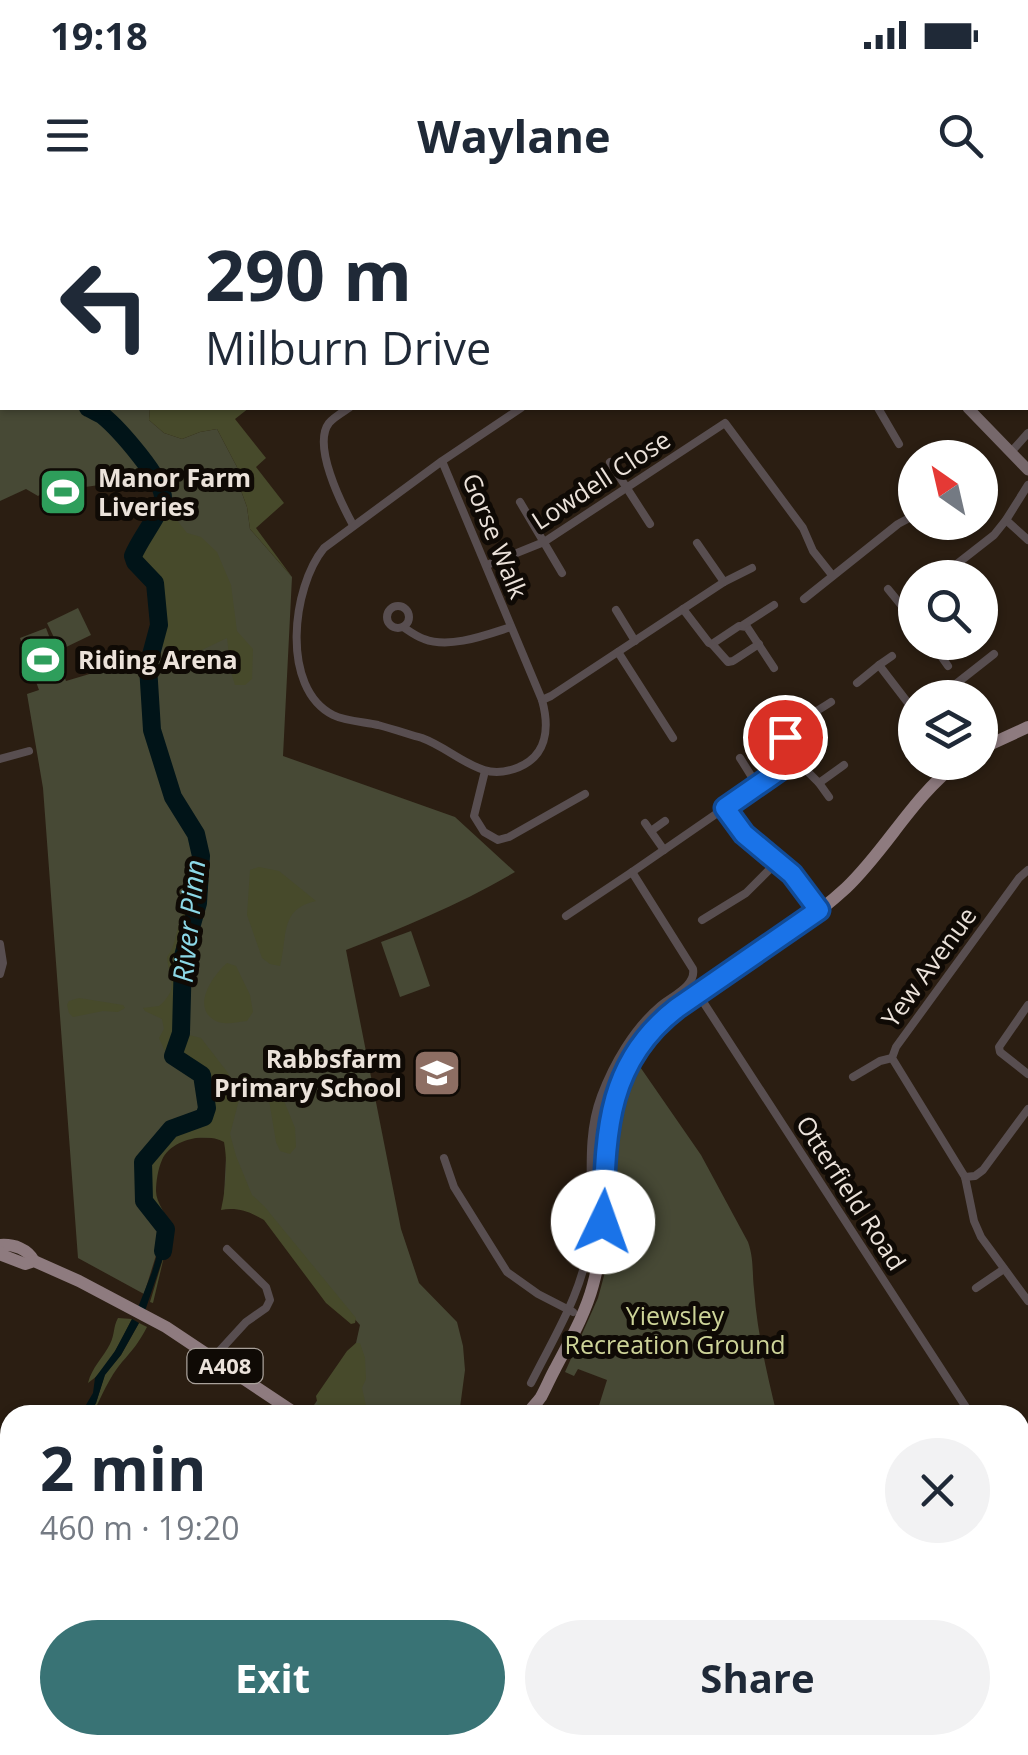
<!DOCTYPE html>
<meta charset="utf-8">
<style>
:root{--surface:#fff;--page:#f2f2f3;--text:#1f2937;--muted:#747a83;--accent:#397375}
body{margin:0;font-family:"Open Sans",sans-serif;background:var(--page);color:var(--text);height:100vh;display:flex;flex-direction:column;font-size:38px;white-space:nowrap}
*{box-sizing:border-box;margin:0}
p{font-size:32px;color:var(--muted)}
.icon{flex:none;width:55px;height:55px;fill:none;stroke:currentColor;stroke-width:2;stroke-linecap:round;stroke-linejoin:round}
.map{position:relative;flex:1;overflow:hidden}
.panel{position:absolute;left:0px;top:1205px;width:1030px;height:350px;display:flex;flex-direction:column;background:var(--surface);border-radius:30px 30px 0 0;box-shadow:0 2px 8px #0004}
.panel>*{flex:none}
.hud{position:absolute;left:0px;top:0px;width:1030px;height:210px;box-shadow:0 2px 8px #0004;background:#fff;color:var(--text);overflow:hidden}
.needle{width:65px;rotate:326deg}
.controls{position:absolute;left:898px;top:240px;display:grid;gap:20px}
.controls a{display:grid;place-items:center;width:100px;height:100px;border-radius:50%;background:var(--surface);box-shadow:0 2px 8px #0004;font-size:50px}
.pin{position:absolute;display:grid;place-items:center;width:85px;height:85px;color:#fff;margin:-42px;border:5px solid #fff;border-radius:50%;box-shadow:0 2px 10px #0007}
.me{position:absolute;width:110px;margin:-55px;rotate:3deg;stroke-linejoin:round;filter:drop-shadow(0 0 8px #0008)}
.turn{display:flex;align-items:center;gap:35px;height:210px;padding:0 40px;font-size:45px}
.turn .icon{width:130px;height:130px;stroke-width:2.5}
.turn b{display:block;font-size:70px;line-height:85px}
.round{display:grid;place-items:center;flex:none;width:105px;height:105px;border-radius:52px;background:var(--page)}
.head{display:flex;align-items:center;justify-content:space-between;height:170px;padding:0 40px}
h1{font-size:60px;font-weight:700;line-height:75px}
.primary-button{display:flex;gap:20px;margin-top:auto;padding:20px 40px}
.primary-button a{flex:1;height:115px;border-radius:60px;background:var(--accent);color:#fff;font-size:40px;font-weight:700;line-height:115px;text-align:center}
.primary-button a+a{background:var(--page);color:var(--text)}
.status{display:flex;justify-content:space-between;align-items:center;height:70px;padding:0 50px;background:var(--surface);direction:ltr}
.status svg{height:28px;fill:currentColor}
header{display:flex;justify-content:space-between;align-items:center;height:130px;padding:0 40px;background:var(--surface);font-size:45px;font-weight:700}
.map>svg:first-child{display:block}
</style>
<div class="status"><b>19:18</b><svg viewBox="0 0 49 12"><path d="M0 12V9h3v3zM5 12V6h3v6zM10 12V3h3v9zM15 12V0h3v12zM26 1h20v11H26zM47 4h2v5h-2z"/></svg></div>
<header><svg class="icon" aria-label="menu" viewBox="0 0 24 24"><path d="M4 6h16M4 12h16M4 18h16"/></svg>Waylane<svg class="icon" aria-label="search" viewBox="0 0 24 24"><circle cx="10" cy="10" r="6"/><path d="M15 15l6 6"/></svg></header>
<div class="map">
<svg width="1028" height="1555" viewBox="0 0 1028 1555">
<rect width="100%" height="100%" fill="#2b1e12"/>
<g fill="#474935">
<path d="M0,0h37l2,2h-37v206h81l20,11 -2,-9 -7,-2h56l-1,12 15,13 18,6 18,-7 17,-3 20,38 2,18 8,22 3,22 42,48 -9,179 172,61 60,55c-54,32 -111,55 -169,78l55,279 18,54 38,39 6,24 2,24 -6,45h-131l-16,-7 44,-65 4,-18 -93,-105 -43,-24 3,-58 -63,-1 -21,25 -1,12 2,27 12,12 8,17 -20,64 -66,-36 -35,-470 -16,-94 12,-4 -19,-52 26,-10 20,53 84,-25 6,-32 -3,-39 -20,-19 -3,-11 30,-57 -2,-11 -7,-9 -66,9 -10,-17 -37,26 -12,-7 -26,12z"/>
<path d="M70,0h304l-3,2h-300z"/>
<path d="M78,408l13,27 -31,15 -13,-27z"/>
<path d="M411,731l19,55 -30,11 -19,-55z"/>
<path d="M636,861l65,94 47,87c6,17 4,30 6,47 3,43 13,85 23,126h-181l11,-35 -29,-11 -4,7 -9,-4 33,-74 10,-37 5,-49 -2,-59 5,-39z"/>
<path d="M0,1499h10v40l-10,-1z"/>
<path d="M24,1545h59l5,10h-60z"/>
</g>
<g fill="#474a2b">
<path d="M150,208h99l-14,11 31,39 -10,9 28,36 -28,25 36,49 -42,-48 -3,-22 -8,-22 -2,-18 -20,-38 -17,3 -18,7 -18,-6 -15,-13z"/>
<path d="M160,298l27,35 14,4 16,15 14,33 6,46 16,18 -1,30 -7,6h-10l-4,-13 -4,-34 -42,20 -11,1 -13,-15 -7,-13 2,-7 -3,-39 -20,-19 -3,-11z"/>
<path d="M259,667l20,4 37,30c-37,8 -28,35 -36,65l-10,-2 -8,-6 -15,-43 3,-45z"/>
<path d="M191,704l2,3 -14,47 1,58 -11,48 -10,-22 5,-9 -2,-10 -17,-8 -2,-3 16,-2c21,-19 10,-25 8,-49 13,-17 7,-39 24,-53z"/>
<path d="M227,763l9,3 14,29 3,17 -6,9c-10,1 -24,5 -33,-1 -23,-14 0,-46 13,-57z"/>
<path d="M79,798l44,7 2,3 -7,4 -15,-1 -30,6 -4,-4 -2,-8 2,-4z"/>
<path d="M181,833l20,5 27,35 11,27 -9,34 6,22 16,39 12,11 92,112 -1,5 -4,1 -25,-21 -62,-83c-14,-8 -26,-13 -43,-10 5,-22 7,-46 3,-68 -18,-10 -53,-3 -62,18 -4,9 -6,21 -6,31 0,12 11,24 15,36l-18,76 -3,-1 15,-50 4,-23 -24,-28 -2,-28 1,-11 28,-32 32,-13 3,-9 -5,-33 -29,-19z"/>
<path d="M276,894l6,2 13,32 1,19 -6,7 -10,-3 -4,-9 -7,-42 1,-5z"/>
<path d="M118,1118l14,1c-11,21 -24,51 -44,64 4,-16 15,-25 22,-39 5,-10 3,-17 8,-26z"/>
<path d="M139,1123l8,4c-7,14 -15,24 -25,35 -13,15 -21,36 -30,53h-3l7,-12 9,-29 16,-19z"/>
<path d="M356,1143h4l5,15 1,21 -4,9 5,22 -2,5h-31l-16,-9 -2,-10 31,-45z"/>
</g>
<g fill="#011418">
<path d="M169,1028l-4,24 -21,62 -7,-4 15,-38 12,-42z"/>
<path d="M132,1119l7,4 -18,32 -16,20 -9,28 -7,12h-9l13,-22 2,-15 20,-27z"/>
</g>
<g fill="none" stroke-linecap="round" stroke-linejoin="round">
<g stroke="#011418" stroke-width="18">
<path d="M60,0v2"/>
<path d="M88,208c1,0 12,6 14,7 15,12 63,65 61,84 -2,14 -24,41 -30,57l2,6 20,21 4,42 -11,41 4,64 21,67 23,37 5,22 -3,47 -15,53 -2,77 -8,23 29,19 5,33 -3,9 -33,12 -28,33 1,39 22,28 -3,22"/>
</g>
<g stroke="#584e50" stroke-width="8">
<path d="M848,0l3,2"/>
<path d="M1021,0l3,2"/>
<path d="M603,2l2,-2"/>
<path d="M957,2l2,-2"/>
<path d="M349,208c-6,4 -15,9 -20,15 -17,22 12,80 24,102"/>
<path d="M878,208l21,36"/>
<path d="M1011,252l17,-19"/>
<path d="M442,261l100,239c8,29 5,58 -28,69 -9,3 -21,4 -30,1 -22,-7 -40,-24 -62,-32 -14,-4 -29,-9 -44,-13 -14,-3 -33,-4 -45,-10 -53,-27 -41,-128 -9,-167l118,-87 79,-53"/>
<path d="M610,262l40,62"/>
<path d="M520,302l42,71"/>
<path d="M1006,320l22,20"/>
<path d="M697,343l27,39"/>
<path d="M487,365l57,-23 181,-119 78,105 10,23 19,24"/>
<path d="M939,378l55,-43 12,-15 22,-35"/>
<path d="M888,389l27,33"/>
<path d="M804,399l94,-75 17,-9"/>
<path d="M902,406l13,-10"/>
<circle cx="398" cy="417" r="11"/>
<path d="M683,409l26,34 3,1 27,-18 8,1 27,41"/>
<path d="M616,410l19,31"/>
<path d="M743,425l31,-20"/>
<path d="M403,427c6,4 14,10 21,12 26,10 62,-4 87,-12"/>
<path d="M931,442l17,24"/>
<path d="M712,444l16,18 5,-1 26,-17"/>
<path d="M618,452l55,86"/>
<path d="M879,465l13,-9"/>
<path d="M857,483l22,-18 36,47"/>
<path d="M938,498l56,-44"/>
<path d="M542,500l9,-4 173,-114 28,-14"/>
<path d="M740,558l17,27"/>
<path d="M0,559l29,-8"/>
<path d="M784,567l23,4 12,12 25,-18"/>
<path d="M485,571l-11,45 10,16 14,8 11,-3 76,-43"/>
<path d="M819,583l10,14"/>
<path d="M725,608l18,26 48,39 28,37"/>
<path d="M645,623l19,27"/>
<path d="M651,631l14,-10"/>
<path d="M1028,670l-9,8 -123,169 -4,11 73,119 9,44 7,16 47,64"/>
<path d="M632,672l152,-105c-4,-43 14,-43 47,-65"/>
<path d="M702,720l44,-27 32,-32"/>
<path d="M0,744l3,19 -3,11"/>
<path d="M698,794l273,421"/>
<path d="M1028,805l-29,42 1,5 28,22"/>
<path d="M853,877l27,-16 12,-3"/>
<path d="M444,958l10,29 53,85 31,22 35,18"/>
<path d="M965,977l10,-1 8,-6 45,-61"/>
<path d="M976,1088l28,-19"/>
<path d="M213,1158l33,-36 20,-14 4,-8 -4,-13 -39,-38"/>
<path d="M531,1183c24,-48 54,-94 59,-149 4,-47 -6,-93 11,-138 12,-32 32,-67 59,-90 12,-10 36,-20 33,-37l-61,-97 -66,44"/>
<path d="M1020,1244l8,-8"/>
<path d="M1020,1401l8,12"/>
<path d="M120,1545l1,10"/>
<path d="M231,1545l10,10"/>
<path d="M458,1545l5,10"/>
<path d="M713,1555l2,-10"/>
</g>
<g stroke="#76686b" stroke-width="11">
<path d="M712,0l2,2"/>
<path d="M968,208l60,62"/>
<path d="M943,1545l5,10"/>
</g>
<g stroke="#8e7b7f" stroke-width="12">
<path d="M980,549l48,-22"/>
<path d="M0,1045c14,-1 28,4 34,16"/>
<path d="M0,1052l2,3 23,9 9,-3 45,20 87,46 132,88"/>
<path d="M527,1215c4,-7 10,-12 14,-18 5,-9 9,-19 14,-28 14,-27 30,-54 38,-84 28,-102 -14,-200 84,-277 56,-40 119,-74 169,-120 41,-39 67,-92 113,-126"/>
</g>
</g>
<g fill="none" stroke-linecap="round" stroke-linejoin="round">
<g stroke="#114b97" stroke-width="25">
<path id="route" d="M603,1022c3,-85 1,-158 74,-214l142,-98 -27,-36 -48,-40 -19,-26 59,-41 -2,-17 3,-13"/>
</g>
<use href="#route" stroke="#1a73e8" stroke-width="18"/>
</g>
<defs>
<g id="stadium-square" transform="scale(2.5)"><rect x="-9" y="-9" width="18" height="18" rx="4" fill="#2e9e5b" stroke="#0f0a05"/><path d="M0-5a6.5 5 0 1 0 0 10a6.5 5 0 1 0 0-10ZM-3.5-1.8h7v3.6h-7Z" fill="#fff"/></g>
<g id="school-square" transform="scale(2.5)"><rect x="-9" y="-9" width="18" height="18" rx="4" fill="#8d6e63" stroke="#0f0a05"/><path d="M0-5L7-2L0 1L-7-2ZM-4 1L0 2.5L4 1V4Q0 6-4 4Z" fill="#fff"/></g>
</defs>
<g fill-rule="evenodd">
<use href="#stadium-square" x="63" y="292"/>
<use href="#stadium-square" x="43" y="460"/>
<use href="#school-square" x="437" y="873"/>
</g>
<g text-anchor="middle" stroke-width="10" stroke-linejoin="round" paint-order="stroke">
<rect fill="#0f0a05" stroke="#a9a19a" stroke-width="2.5" x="187.5" y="1149" width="75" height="34" rx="8"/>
<g font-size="22" font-weight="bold" fill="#ebe2da">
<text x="225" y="1174">A408</text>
</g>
<g font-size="25" font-weight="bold" fill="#ebe2da" stroke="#0f0a05" text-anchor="start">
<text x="98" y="287">Manor Farm<tspan x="98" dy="29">Liveries</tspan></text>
<text x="78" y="469">Riding Arena</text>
<text x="402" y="868" text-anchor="end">Rabbsfarm<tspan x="402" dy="29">Primary School</tspan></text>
</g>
<g font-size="25" fill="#ebe2da" stroke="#0f0a05">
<text transform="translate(601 280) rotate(-33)" y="9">Lowdell Close</text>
<text transform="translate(495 336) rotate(68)" y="9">Gorse Walk</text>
<text transform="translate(929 767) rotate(-54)" y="9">Yew Avenue</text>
<text transform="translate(851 993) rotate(57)" y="9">Otterfield Road</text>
</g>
<g font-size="25" fill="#cdd398" stroke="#0f0a05">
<text x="675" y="1125">Yiewsley<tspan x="675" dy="29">Recreation Ground</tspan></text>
</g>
<g font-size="28" font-style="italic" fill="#8cd8e7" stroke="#0f0a05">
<text transform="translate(189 721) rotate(-84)" y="10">River Pinn</text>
</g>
</g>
</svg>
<div class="controls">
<a><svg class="needle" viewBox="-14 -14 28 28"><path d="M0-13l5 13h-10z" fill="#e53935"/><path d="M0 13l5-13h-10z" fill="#747a83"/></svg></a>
<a><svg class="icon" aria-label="search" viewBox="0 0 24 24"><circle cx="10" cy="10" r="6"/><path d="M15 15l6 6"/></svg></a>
<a><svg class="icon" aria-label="layers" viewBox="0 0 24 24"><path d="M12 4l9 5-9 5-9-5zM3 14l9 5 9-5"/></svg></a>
</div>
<div class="pin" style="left:785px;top:537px;background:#d93025"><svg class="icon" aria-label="arrive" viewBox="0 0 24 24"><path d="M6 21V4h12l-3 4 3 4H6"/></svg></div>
<svg class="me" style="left:603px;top:1022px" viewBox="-20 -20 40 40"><circle r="19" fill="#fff"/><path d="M0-13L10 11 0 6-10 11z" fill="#1a73e8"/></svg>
<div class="hud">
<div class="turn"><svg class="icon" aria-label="left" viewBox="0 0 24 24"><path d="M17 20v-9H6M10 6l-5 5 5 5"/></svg><div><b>290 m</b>Milburn Drive</div></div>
</div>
<section class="panel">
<div class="head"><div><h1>2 min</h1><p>460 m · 19:20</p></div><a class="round"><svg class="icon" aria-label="close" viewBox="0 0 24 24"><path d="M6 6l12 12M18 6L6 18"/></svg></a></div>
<div class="primary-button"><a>Exit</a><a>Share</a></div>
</section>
</div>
